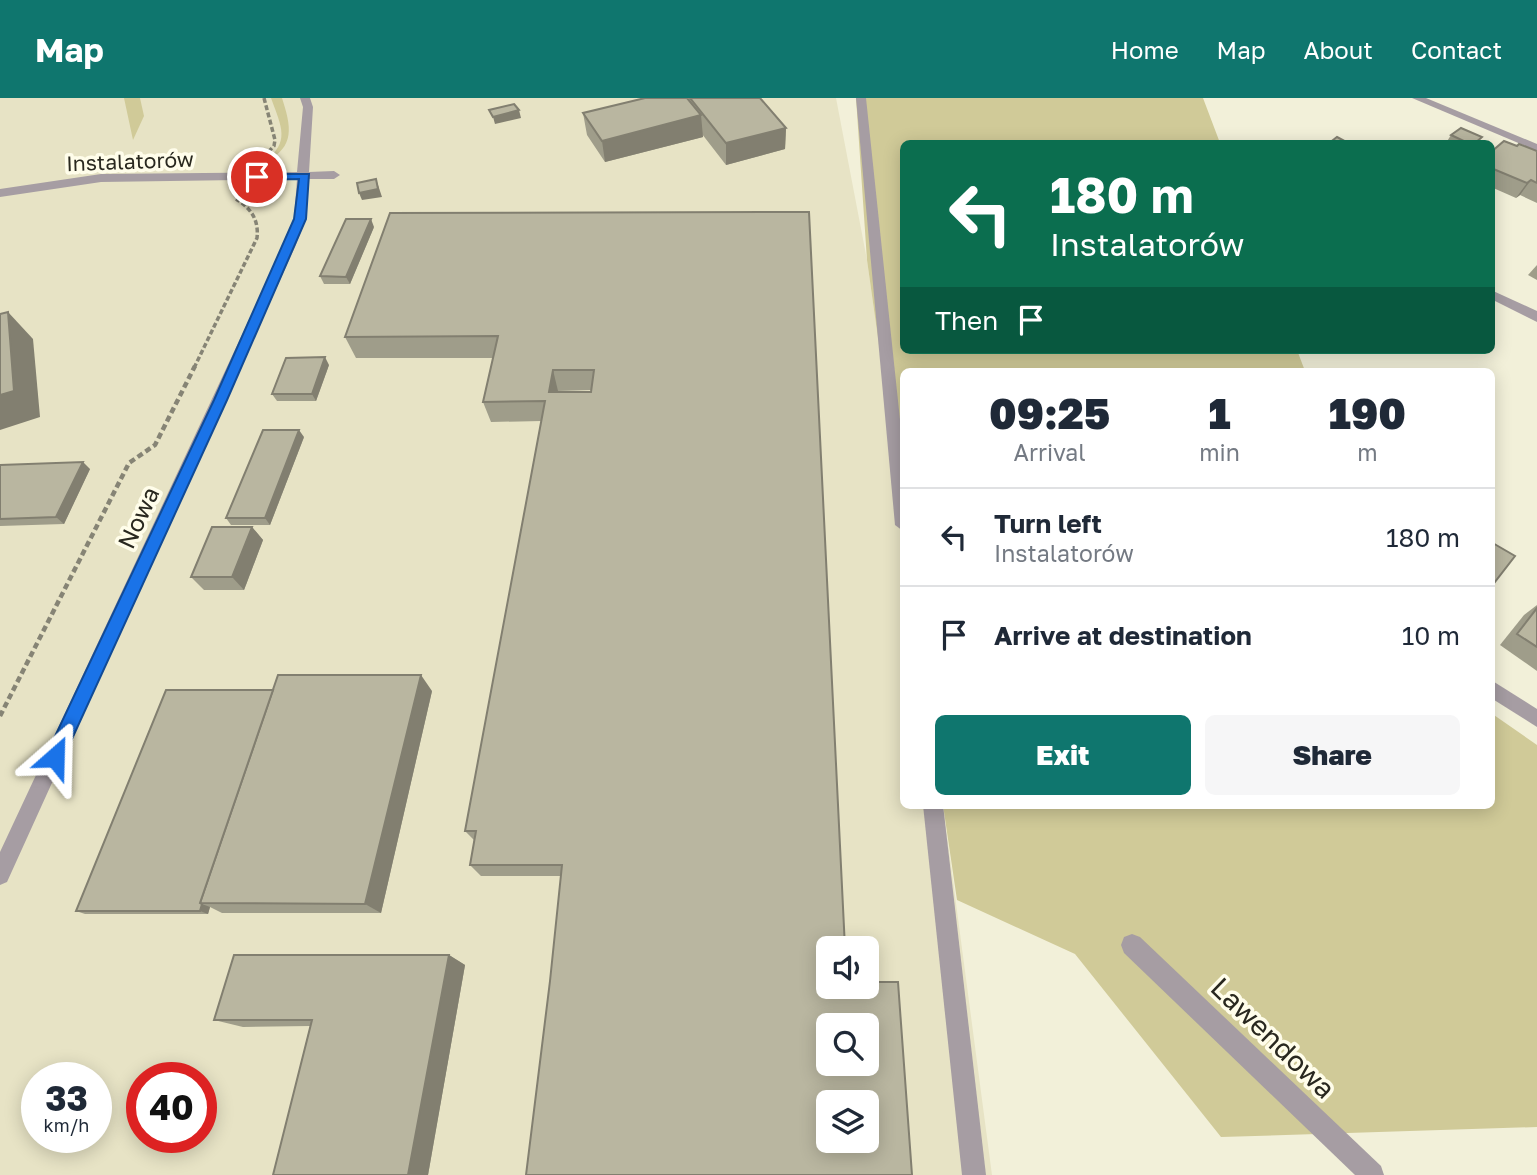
<!DOCTYPE html>
<meta charset="utf-8">
<style>
:root{--surface:#fff;--page:#f6f6f7;--text:#1f2937;--muted:#747a83;--line:#e0e1e3;--accent:#0f766e}
body{margin:0;font-family:"Golos Text",sans-serif;background:var(--page);color:var(--text);height:100vh;display:flex;flex-direction:column;font-size:26px;white-space:nowrap}
*{box-sizing:border-box;margin:0}
p{font-size:23px;color:var(--muted)}
.icon{flex:none;width:38px;height:38px;fill:none;stroke:currentColor;stroke-width:2;stroke-linecap:round;stroke-linejoin:round}
.map{position:relative;flex:1;overflow:hidden}
.drawer{position:absolute;left:900px;top:270px;width:595px;height:441px;display:flex;flex-direction:column;background:var(--surface);border-radius:10px;box-shadow:0 4px 18px #0003}
.drawer>*{flex:none}
.banner{position:absolute;left:900px;top:42px;width:595px;height:214px;border-radius:10px;box-shadow:0 4px 18px #0003;background:#0b6e4f;color:#fff;overflow:hidden}
.controls{position:absolute;left:816px;top:838px;display:grid;gap:14px}
.controls a{display:grid;place-items:center;width:63px;height:63px;border-radius:10px;background:var(--surface);box-shadow:0 4px 18px #0003;font-size:35px}
.speed{position:absolute;left:21px;top:964px;display:flex;gap:14px;font-size:35px;font-weight:700;text-align:center}
.speed>*{display:grid;place-content:center;width:91px;height:91px;border-radius:50%;background:var(--surface);box-shadow:0 4px 18px #0003;line-height:1}
.speed small{font-size:18px;font-weight:400}
.speed .limit{border:10px solid #d22;background:#fff;color:#111}
.pin{position:absolute;display:grid;place-items:center;width:60px;height:60px;color:#fff;margin:-30px;border:4px solid #fff;border-radius:50%;box-shadow:0 2px 7px #0007}
.me{position:absolute;width:77px;margin:-38px;rotate:25deg;stroke-linejoin:round;filter:drop-shadow(0 0 5px #0008)}
.turn{display:flex;align-items:center;gap:24px;height:147px;padding:0 35px;font-size:32px}
.turn .icon{width:91px;height:91px;stroke-width:2.5}
.turn b{display:block;font-size:49px;line-height:60px}
.then{display:flex;align-items:center;height:66px;padding:0 35px;background:#0003;gap:14px;font-size:26px}
.eta{display:flex;justify-content:space-evenly;align-items:center;height:119px;text-align:center}
.eta b{font-size:42px;font-weight:800;line-height:49px}
.cta{display:flex;gap:14px;margin-top:auto;padding:14px 35px}
.cta a{flex:1;height:80px;border-radius:10px;background:var(--accent);color:#fff;font-size:28px;font-weight:800;line-height:80px;text-align:center}
.cta a+a{background:var(--page);color:var(--text)}
ul{padding:0;list-style:none}
li{display:flex;align-items:center;gap:21px;height:98px;padding:0 35px;border-top:2px solid var(--line)}
li div{flex:1}
li b{display:block;font-size:26px}
li em{font-style:normal}
header{display:flex;align-items:center;gap:42px;box-sizing:border-box;height:98px;padding:0 35px;background:var(--accent);color:#fff}
header strong{font-size:33px}
nav{display:flex;gap:38px;margin-inline-start:auto;font-size:24px}
.map>svg:first-child{display:block}
</style>
<header>
<strong>Map</strong>
<nav><a>Home</a><a>Map</a><a>About</a><a>Contact</a></nav>
</header>
<div class="map">
<svg width="1537" height="1077" viewBox="0 0 1537 1077">
<rect width="100%" height="100%" fill="#f2f0d9"/>
<path fill="#e7e3c5" fill-rule="evenodd" d="M0,0h836l31,162 36,256v289h40l49,370h-992zM828,850h38v39h-38zM828,928h38v38h-38zM37,980h59v60h-59zM142,980h59v60h-59zM828,1004h38v39h-38z"/>
<g fill="#d0ca98">
<path d="M124,0h16l4,18 -11,24z"/>
<path d="M271,0h11c9,28 14,49 -17,64 25,-21 17,-34 6,-64z"/>
<path d="M856,0h347l17,45 -317,1v206h394l8,21h-402v145l-36,-256z"/>
<path d="M1491,615l46,32v382l-316,10 -146,-183 -118,-54 -14,-95h548z"/>
</g>
<g fill="none" stroke-linecap="round" stroke-linejoin="round">
<g stroke="#868475" stroke-width="3.5" stroke-dasharray="5 2.5" stroke-linecap="butt">
<path d="M264,0l11,42 -1,6 -9,9"/>
<path d="M194,270l63,-130c2,-18 -6,-30 -21,-39"/>
</g>
<path stroke="#868475" stroke-width="4.5" stroke-dasharray="6 3.5" stroke-linecap="butt" d="M0,618l129,-253 26,-18 40,-79"/>
<g fill="#a69da3" fill-rule="evenodd">
<path d="M300,0h10l3,9 -4,65 25,-1 6,4 -6,4h-25l-3,40 -11,28 -288,635 -7,3v-33l283,-605 11,-28 3,-40 -196,3 -101,15v-8l101,-15 196,-2 6,-65z"/>
<path d="M856,0h10l37,350v83l-8,-6z"/>
<path d="M1412,0h14l111,46v7z"/>
<path d="M1491,192l46,21v11l-46,-23z"/>
<path d="M1491,582l46,29v18l-46,-29z"/>
<path d="M923,707h20l43,370h-24z"/>
<path d="M1132,836l8,3 241,229 3,9h-29l-231,-222 -3,-8 3,-8z"/>
</g>
</g>
<g fill="#9f9d8a" fill-rule="evenodd">
<path d="M645,0h115l26,30 -1,21 -59,16 -24,-31 1,3 -98,25 -18,-27 -4,-22z"/>
<path d="M1451,37l27,9 -32,-1z"/>
<path d="M1517,48l20,5v52l-17,-8 -4,3 -25,-11v-35z"/>
<path d="M809,114l-259,769 11,-105h-80l-11,-11 4,-25 -9,-9 76,-410 -50,1 -8,-20 10,-44h-137l-11,-21zM592,292l-1,2h-33v-1z"/>
<path d="M374,129l-24,57h-26l-4,-8z"/>
<path d="M1537,167v15l-9,-5z"/>
<path d="M329,267l-13,36h-39l-5,-7z"/>
<path d="M304,339l-34,88h-39l-5,-7z"/>
<path d="M0,367l90,4 -26,55 -64,2z"/>
<path d="M252,429l11,13 -19,50h-40l-13,-13z"/>
<path d="M1537,507v66l-37,-26 24,-30z"/>
<path d="M432,593l-51,222h-159l-12,-6 -2,7h-123l-9,-3z"/>
<path d="M449,857l16,10 -37,210h-155l37,-149 -67,1 -29,-7z"/>
</g>
<g fill="#827f70">
<path d="M519,12l2,8 -26,6 -2,-7z"/>
<path d="M701,17l2,22 -98,25 -3,-21z"/>
<path d="M786,30l-1,21 -59,16v-22z"/>
<path d="M376,81l6,18 -20,3 -3,-7z"/>
<path d="M1531,82l-11,15 -4,3 11,-15z"/>
<path d="M371,121l3,8 -24,57 -4,-7z"/>
<path d="M8,214l25,27 7,78 -40,13v-35z"/>
<path d="M325,259l4,8 -13,36 -4,-7z"/>
<path d="M553,272l5,21 -3,22 -6,-21z"/>
<path d="M299,332l5,7 -34,88 -5,-7z"/>
<path d="M83,364l7,7 -26,55 -8,-7z"/>
<path d="M252,429l11,13 -19,50 -12,-13z"/>
<path d="M421,577l11,16 -51,222 -16,-9z"/>
<path d="M202,806l8,3 -2,7 -8,-3z"/>
<path d="M449,857l16,10 -37,210h-20z"/>
</g>
<g fill="#b9b6a0" stroke="#827f70" stroke-width="2" fill-rule="evenodd">
<path d="M645,0h42l14,17 -99,26 -19,-28z"/>
<path d="M690,0h70l26,30 -60,15z"/>
<path d="M514,6l5,6 -26,7 -4,-7z"/>
<path d="M1461,30l21,9 -8,7h-4l-19,-9z"/>
<path d="M1337,39l13,7h-22z"/>
<path d="M1504,43l13,5 2,-2 18,7v32l-6,-3 -4,3 -36,-15v-16z"/>
<path d="M376,81l2,10 -19,4 -2,-10z"/>
<path d="M809,114l36,736h-17v39h38v-5h32l14,193h-386l24,-194 12,-116h-92l6,-34h-11l80,-430 -62,1 15,-66 -153,1 45,-124zM553,272h41l-3,22h-42zM828,928h38v38h-38zM828,1004h38v39h-38z"/>
<path d="M346,121h25l-25,58 -26,-1z"/>
<path d="M8,214l6,79 -14,4v-81z"/>
<path d="M325,259l-13,37h-40l14,-36z"/>
<path d="M263,332h36l-34,88h-39z"/>
<path d="M83,364l-27,55 -56,2v-54z"/>
<path d="M212,429h40l-20,50h-41z"/>
<path d="M1491,444l24,14 -24,31z"/>
<path d="M1537,510v39l-20,-13z"/>
<path d="M278,577h143l-56,229 -165,-1z"/>
<path d="M166,592h107l-73,213 2,1 -2,7h-124z"/>
<path d="M234,857h215l-41,220h-135l39,-155h-98z"/>
</g>
<path fill="#1a73e8" stroke="#114b97" stroke-width="2" d="M309,76l-3,45 -79,181 -166,363 -6,2 -7,-2 -2,-6 2,-6 166,-351 80,-181 5,-40 -42,1 -5,-3 5,-3z"/>
<g text-anchor="middle" stroke-width="7" stroke-linejoin="round" paint-order="stroke">
<g font-size="21" fill="#29281f" stroke="#fffdea">
<text transform="translate(130 64) rotate(-2)" y="7">Instalatorów</text>
</g>
<g font-size="24" fill="#29281f" stroke="#fffdea">
<text transform="translate(139 420) rotate(-65)" y="8">Nowa</text>
</g>
<g font-size="28" fill="#29281f" stroke="#fffdea">
<text transform="translate(1273 940) rotate(44)" y="10">Lawendowa</text>
</g>
</g>
</svg>
<div class="controls">
<a><svg class="icon" aria-label="sound" viewBox="0 0 24 24"><path d="M4 9h4l5-4v14l-5-4H4zM17 9q2 3 0 6"/></svg></a>
<a><svg class="icon" aria-label="search" viewBox="0 0 24 24"><circle cx="10" cy="10" r="6"/><path d="M15 15l6 6"/></svg></a>
<a><svg class="icon" aria-label="layers" viewBox="0 0 24 24"><path d="M12 4l9 5-9 5-9-5zM3 14l9 5 9-5"/></svg></a>
</div>
<div class="speed"><div>33<small>km/h</small></div><div class="limit">40</div></div>
<div class="pin" style="left:257px;top:79px;background:#d93025"><svg class="icon" aria-label="arrive" viewBox="0 0 24 24"><path d="M6 21V4h12l-3 4 3 4H6"/></svg></div>
<svg class="me" style="left:55px;top:659px" viewBox="-20 -20 40 40"><path d="M0-17L14 15 0 8-14 15z" fill="#1a73e8" stroke="#fff" stroke-width="4"/></svg>
<div class="banner">
<div class="turn"><svg class="icon" aria-label="left" viewBox="0 0 24 24"><path d="M17 20v-9H6M10 6l-5 5 5 5"/></svg><div><b>180 m</b>Instalatorów</div></div>
<div class="then">Then<svg class="icon" aria-label="arrive" viewBox="0 0 24 24"><path d="M6 21V4h12l-3 4 3 4H6"/></svg></div>
</div>
<section class="drawer">
<div class="eta">
<div><b>09:25</b><p>Arrival</p></div>
<div><b>1</b><p>min</p></div>
<div><b>190</b><p>m</p></div>
</div>
<ul>
<li><svg class="icon" aria-label="left" viewBox="0 0 24 24"><path d="M17 20v-9H6M10 6l-5 5 5 5"/></svg><div><b>Turn left</b><p>Instalatorów</p></div><em>180 m</em></li>
<li><svg class="icon" aria-label="arrive" viewBox="0 0 24 24"><path d="M6 21V4h12l-3 4 3 4H6"/></svg><div><b>Arrive at destination</b></div><em>10 m</em></li>
</ul>
<div class="cta"><a>Exit</a><a>Share</a></div>
</section>
</div>
